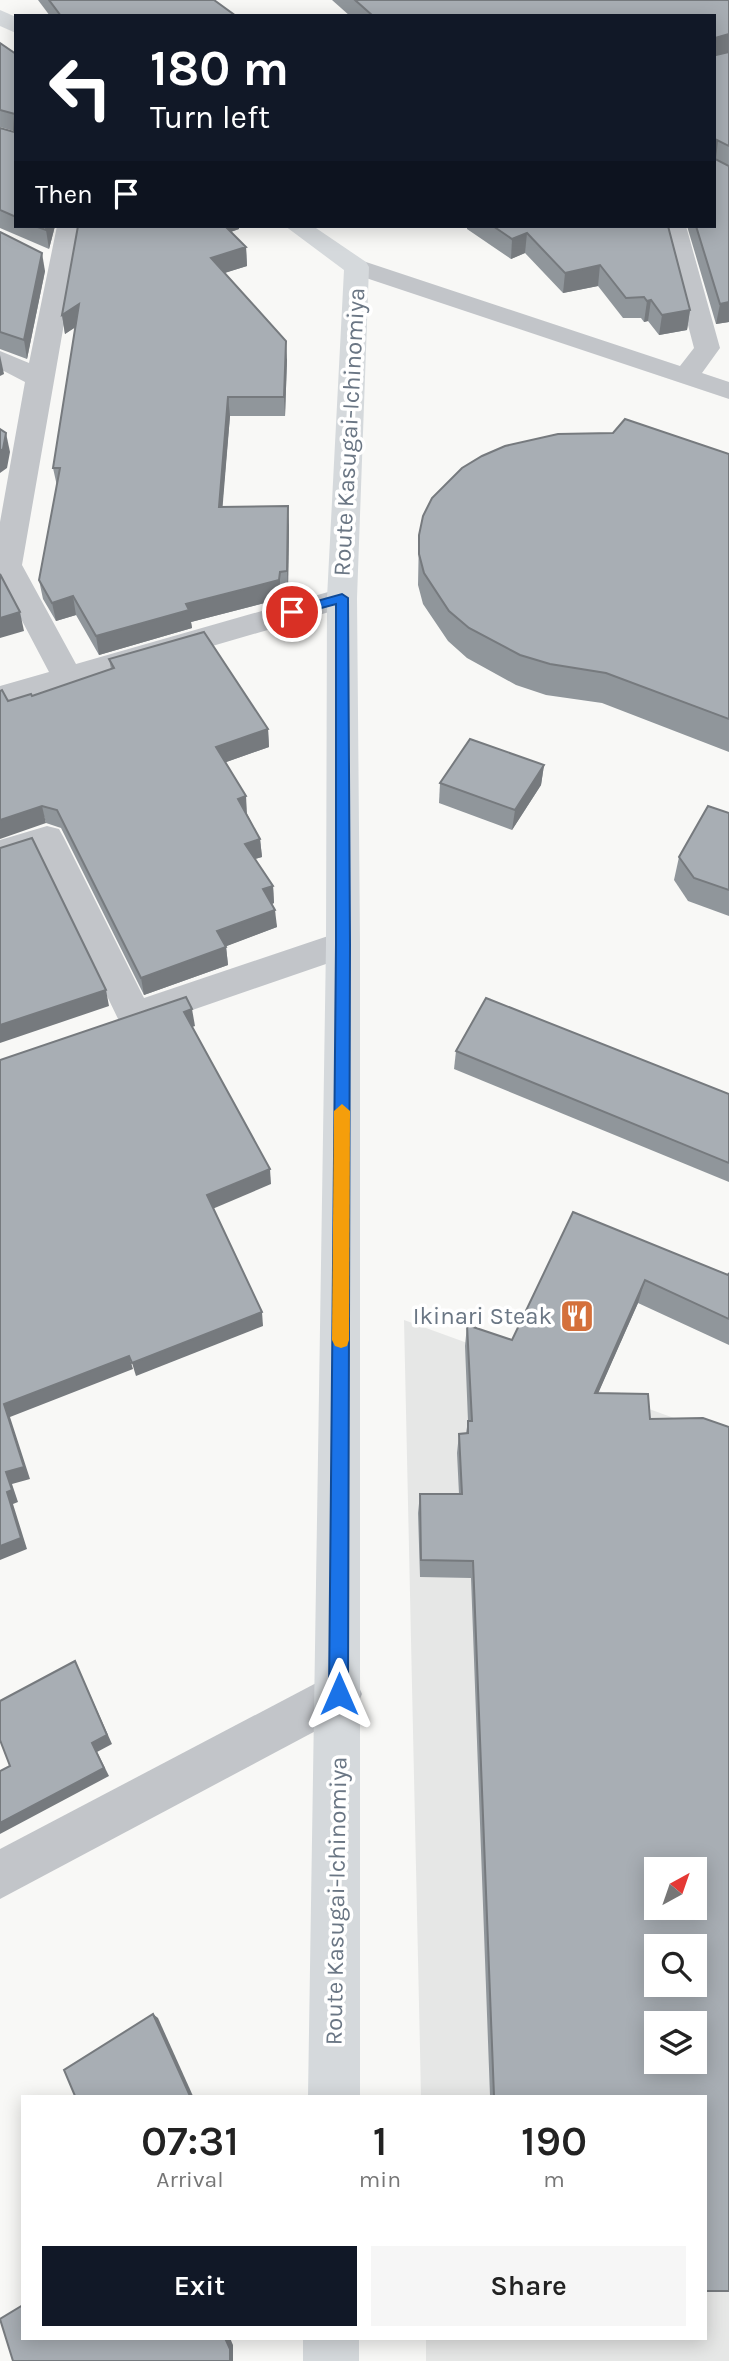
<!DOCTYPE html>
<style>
:root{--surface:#fff;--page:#f6f6f6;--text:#222;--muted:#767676;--accent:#111827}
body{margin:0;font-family:Karla,sans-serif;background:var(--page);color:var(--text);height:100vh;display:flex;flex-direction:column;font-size:26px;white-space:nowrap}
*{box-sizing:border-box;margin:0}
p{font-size:23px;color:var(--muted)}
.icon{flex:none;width:38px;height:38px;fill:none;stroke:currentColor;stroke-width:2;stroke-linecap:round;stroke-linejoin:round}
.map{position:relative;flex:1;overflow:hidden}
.drawer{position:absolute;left:21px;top:2095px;width:686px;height:245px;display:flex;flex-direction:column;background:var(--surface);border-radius:0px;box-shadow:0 4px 18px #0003}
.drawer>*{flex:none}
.hud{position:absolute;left:14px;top:14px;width:702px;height:214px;border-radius:0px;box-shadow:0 4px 18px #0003;background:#111827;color:#fff;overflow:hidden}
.needle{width:46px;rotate:40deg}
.fabs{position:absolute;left:644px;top:1857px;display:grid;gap:14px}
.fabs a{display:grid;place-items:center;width:63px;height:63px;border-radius:0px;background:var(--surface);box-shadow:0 4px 18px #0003;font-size:35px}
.pin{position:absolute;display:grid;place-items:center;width:60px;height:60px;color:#fff;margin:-30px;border:4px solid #fff;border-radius:50%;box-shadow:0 2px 7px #0007}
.me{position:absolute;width:77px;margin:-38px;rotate:0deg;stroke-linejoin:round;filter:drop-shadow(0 0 5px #0008)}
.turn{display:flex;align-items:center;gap:24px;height:147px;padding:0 21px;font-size:32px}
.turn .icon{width:91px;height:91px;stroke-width:2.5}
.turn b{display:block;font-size:49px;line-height:60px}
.then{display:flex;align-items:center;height:66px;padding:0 21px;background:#0003;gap:14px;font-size:26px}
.eta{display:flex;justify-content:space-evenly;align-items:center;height:119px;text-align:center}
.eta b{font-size:42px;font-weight:600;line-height:49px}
.primary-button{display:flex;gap:14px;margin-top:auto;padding:14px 21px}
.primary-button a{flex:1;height:80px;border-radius:0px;background:var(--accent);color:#fff;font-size:28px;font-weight:600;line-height:80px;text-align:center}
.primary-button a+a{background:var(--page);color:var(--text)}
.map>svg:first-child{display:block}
</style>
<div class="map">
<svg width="729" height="2361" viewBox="0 0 729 2361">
<rect width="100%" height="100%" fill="#f8f8f6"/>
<path fill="#e6e7e6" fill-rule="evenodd" d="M404,1320l325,118v923h-303v-23h279v-242h-284zM656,1869h39v39h-39zM656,1946h39v38h-39zM656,2023h39v39h-39z"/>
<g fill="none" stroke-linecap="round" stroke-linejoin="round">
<g fill="#c2c5c9" fill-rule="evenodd">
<path d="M57,226h24l-59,339 54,99 266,-76 11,3 4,7 -4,7 -353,103v-22l49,-14 -49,-93v-57l25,-140 -25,-13v-18l29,12z"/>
<path d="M662,226h24l34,122 -18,25 27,9v17l-381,-127 -3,-5 3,-5 9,-2 9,2 314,104 14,-18z"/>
<path d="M47,826l12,3 5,9 80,160 199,-67 12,3 5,10 -5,10 -206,71 -13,4 -15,-4 -83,-172 -38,12v-25z"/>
<path d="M339,1671l16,7 7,16 -7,16 -355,189v-50z"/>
</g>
<g fill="#d5d9dc" fill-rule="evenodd">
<path d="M0,10l16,7v16l-16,-7z"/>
<path d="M285,226h28l53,36 3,5 -12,331 3,346v1152h-52l18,-1152 1,-346 17,-328z"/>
<rect x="303" y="2338" width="56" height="23"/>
</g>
</g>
<g fill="#90969b">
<path d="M38,0h176l22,16h-186z"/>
<path d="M332,0h397v322l-13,2 -29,-98h27v-210h-364z"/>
<path d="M0,43l16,11v172h39l-6,23 -49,-21v-100l14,4v-1l-14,-4z"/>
<path d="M78,226h161v3l-8,3 15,15 1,19 -23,7 63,87 -2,56h-55l-8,91 67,18 -1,65h-7l-1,9 -89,23 1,6 -93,27 -23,-40 -20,6 -13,-22 -4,-19 18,-94 -4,-18 22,-141 -10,7 -3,-19z"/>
<path d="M467,226h201l22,84 -3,20 -28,5 -11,-14 -4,1 -3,-4h-18l-25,-32 -35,7 -38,-40 -14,6 -44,-30z"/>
<path d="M0,232l45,39 -18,88 -27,-10z"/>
<path d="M729,454v298l-127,-49 -56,-8 -30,-10 -49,-27 -19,-17 -25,-37 -5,-19 1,-50z"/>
<path d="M109,659l159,70 1,18 -43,15 21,52 13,25 2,18 -7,2 18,27 1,17 -2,1 5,23 -51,19 2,19 -84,30 -83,-167 -15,-5 -38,-122 24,-5 79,-27z"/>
<path d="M544,765l-3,20 -29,45 -73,-27 1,-20z"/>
<path d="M729,813v103l-41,-15 -14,-21 5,-23z"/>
<path d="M456,1051l273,43v88l-275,-113z"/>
<path d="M573,1212l155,63 1,-2v72l-91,-42 -40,90 107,703h-215l-19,-518 -51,-1 -2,-64 2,-19h39l-2,-41 2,-19 7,-1 2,-12 -3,-75 2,-21 45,15z"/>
</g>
<g fill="#767a7e">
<path d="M729,34v18l-15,5 1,-19z"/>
<path d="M47,226h8l-6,23 -3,-19z"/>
<path d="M217,226h22v3l-21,7z"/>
<path d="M527,233l-2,20 -14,6 1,-20z"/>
<path d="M246,247l1,19 -35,11 -1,-19z"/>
<path d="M42,253l3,18 -18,88 -3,-19z"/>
<path d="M600,265l-2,21 -35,7 2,-20z"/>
<path d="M651,300l-3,21 -4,1 3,-21z"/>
<path d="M729,302v20l-13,2 4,-20z"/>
<path d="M79,304l3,19 -17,11 -3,-19z"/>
<path d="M690,310l-3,20 -28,5 3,-20z"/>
<path d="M286,341l1,19 -2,56 -1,-19z"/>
<path d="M0,355l4,19 -4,2z"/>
<path d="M228,397l2,19 -9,110 -2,-19z"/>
<path d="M6,433l4,19 -3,16 -7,5v-22z"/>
<path d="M288,506l1,19 -1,65 -1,-19z"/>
<path d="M280,572v27l-89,23 1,6 -93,27 -3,-19z"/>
<path d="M73,596l3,19 -20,6 -4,-18z"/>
<path d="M20,612l4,19 -24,7v-20z"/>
<path d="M268,729l1,18 -51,18 -2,-18z"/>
<path d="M544,765l-3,20 -29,45 3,-20z"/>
<path d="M246,796l1,18 -9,-15z"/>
<path d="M42,806l4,17 -46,16v-19z"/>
<path d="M260,839l2,18 -15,4 -2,-17z"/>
<path d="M273,886l1,17 -10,4 -1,-18z"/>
<path d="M275,910l2,17 -58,22 -2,-18z"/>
<path d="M226,947l2,18 -84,30 -3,-17z"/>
<path d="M106,990l3,16 -109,37v-18z"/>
<path d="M192,1009l3,17 -8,3 -3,-17z"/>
<path d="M270,1169l1,15 -61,26 -3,-15z"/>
<path d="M645,1280l-7,23 -49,111 6,-21z"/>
<path d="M262,1312l1,14 -127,50 -4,-13z"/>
<path d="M129,1356l4,13 -123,48 20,62 -18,5 6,18 -5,2 14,45 -27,11v-14l7,-54 -3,-88z"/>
<path d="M75,1661l37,83 -15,8 12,24 -109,58v-11l92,-80z"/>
<path d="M153,2014l5,4 35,78h-3z"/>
<path d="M225,2338h5l3,7v16h-3z"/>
</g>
<g fill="#a8aeb4" stroke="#767a7e" stroke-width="2" fill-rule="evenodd">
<path d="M49,0h165l22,16h-175z"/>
<path d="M355,0h374v34l-14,4 1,17 13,-3v94l-12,-6 -2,19 14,7v136l-9,2 -24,-78h18v-210h-341z"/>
<path d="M0,43l16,11v163l-16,-7v-82l14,4 1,-18 -15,-4z"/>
<path d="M35,226h12l-1,4z"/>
<path d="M78,226h147l21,21 -35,11 75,83 -2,56h-56l-9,110 69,-1 -1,65 -7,1 -1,8 -93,24 3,6 -93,26 -23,-40 -21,7 -13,-23 21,-112h-7l26,-164 -17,11z"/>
<path d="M493,226h175l22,84 -28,5 -11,-15 -4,1 -3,-4 -18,1 -26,-33 -35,8 -38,-40 -15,6z"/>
<path d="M0,232l42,21 -18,87 -24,-8z"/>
<path d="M625,419l104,35v265l-123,-46 -56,-9 -30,-9 -51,-27 -20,-17 -25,-38 -5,-19v-19l4,-19 9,-18 30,-30 20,-12 23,-10 53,-12 55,-1z"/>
<path d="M0,429l6,4 -3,16 -3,2z"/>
<path d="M0,574l20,38 -20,6z"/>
<path d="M204,632l64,97 -52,18 30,49 -8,3 22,40 -15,5 28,42 -10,3 12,21 -58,21 9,16 -85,31 -84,-168 -15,-4 -42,14v-129l2,-1 6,11 23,-7 1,2 82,-28 -5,-9z"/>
<path d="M470,739l74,26 -29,45 -75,-27z"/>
<path d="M708,806l21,7v77l-35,-12 -15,-21z"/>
<path d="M32,838l74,152 -106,35v-177z"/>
<path d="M186,997l6,12 -8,3 86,157 -63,26 55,117 -130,51 -3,-7 -125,48 20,63 -18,5 6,18 -5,2 14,46 -21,8v-486z"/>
<path d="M486,998l243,96v69l-273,-112z"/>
<path d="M573,1212l155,63 1,-2v46l-84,-39 -50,113 53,1 2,25 53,-1 26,9v864h-24v-195h-211l-21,-535 -52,-1 -1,-66h42l-3,-60 9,-1v-12h4l-5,-96 45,15zM656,1869h39v39h-39zM656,1946h39v38h-39zM656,2023h39v39h-39z"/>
<path d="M75,1661l32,74 -15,8 12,25 -104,55v-52l10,-5 -10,-26v-39z"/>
<path d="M153,2014l37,82h-115l-11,-26z"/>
<path d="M23,2305v33h202l5,11v12h-217l-13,-42z"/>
</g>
<path fill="#1a73e8" stroke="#114b97" stroke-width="2" d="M342,594l6,4 2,346 -2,750 -3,7 -6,3 -7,-3 -3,-7 7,-750v-340l-44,12 -6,-4 2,-3z"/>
<path fill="#f59e0b" d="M342,1104l8,7 -1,229 -2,6 -6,2 -6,-2 -3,-6 2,-229z"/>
<defs>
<g id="restaurant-square" transform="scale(1.75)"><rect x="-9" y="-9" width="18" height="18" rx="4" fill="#d4703b" stroke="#fff"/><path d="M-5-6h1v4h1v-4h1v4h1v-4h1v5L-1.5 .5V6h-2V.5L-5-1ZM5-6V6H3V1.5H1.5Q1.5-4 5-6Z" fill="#fff"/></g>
</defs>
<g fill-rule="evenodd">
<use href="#restaurant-square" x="577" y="1316"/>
</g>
<g text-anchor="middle" stroke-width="7" stroke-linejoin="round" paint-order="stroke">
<g font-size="24" fill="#6a7684" stroke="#fff">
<text transform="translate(349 432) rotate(-87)" y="8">Route Kasugai-Ichinomiya</text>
<text transform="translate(336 1901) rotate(-89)" y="8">Route Kasugai-Ichinomiya</text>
</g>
<g font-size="24" fill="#6a7684" stroke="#fff" text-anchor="end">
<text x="552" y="1324">Ikinari Steak</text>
</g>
</g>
</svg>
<div class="fabs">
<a><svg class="needle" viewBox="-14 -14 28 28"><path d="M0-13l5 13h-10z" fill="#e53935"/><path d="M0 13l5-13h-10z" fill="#767676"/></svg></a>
<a><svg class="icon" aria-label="search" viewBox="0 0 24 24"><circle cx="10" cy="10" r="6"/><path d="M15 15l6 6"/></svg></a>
<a><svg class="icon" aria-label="layers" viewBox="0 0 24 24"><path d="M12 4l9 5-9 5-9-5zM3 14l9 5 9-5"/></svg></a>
</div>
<div class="pin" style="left:292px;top:612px;background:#d93025"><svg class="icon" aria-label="arrive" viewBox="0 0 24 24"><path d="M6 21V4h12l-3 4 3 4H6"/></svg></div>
<svg class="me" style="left:339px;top:1694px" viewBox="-20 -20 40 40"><path d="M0-17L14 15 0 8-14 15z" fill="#1a73e8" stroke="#fff" stroke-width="4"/></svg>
<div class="hud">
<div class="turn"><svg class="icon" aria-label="left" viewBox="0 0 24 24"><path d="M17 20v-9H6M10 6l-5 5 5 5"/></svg><div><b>180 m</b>Turn left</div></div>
<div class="then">Then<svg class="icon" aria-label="arrive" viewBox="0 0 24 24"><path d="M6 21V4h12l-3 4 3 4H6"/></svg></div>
</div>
<section class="drawer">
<div class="eta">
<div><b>07:31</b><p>Arrival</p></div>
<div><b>1</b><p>min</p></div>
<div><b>190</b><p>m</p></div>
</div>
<div class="primary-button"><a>Exit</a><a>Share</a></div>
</section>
</div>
